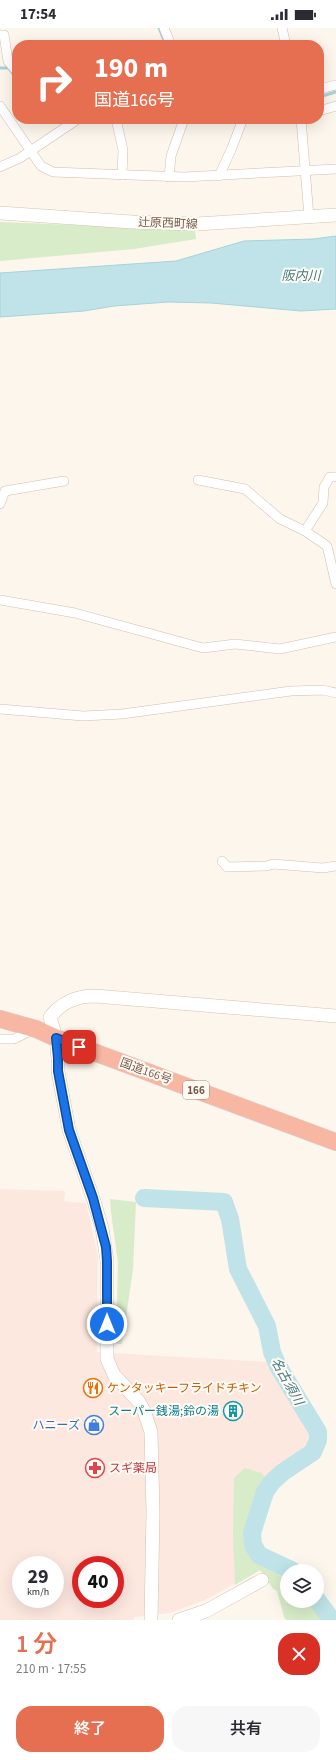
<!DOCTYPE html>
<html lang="ja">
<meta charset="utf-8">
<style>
:root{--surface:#fff;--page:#f7f7f7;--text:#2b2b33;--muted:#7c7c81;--accent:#e76f51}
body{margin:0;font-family:"Source Sans 3","Noto Sans JP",sans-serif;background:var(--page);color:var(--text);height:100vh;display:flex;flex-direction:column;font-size:15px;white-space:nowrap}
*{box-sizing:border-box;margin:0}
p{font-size:13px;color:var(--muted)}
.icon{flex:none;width:22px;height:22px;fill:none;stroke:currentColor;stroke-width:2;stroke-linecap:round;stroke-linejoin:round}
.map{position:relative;height:1592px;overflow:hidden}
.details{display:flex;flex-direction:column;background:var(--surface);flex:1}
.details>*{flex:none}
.banner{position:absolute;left:12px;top:12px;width:312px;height:84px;border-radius:16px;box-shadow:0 4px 16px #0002;background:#e76f51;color:#fff;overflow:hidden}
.tools{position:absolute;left:280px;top:1536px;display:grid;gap:8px}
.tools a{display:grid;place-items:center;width:44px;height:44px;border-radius:50%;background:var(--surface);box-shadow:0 4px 16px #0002;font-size:20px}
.speed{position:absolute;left:12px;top:1528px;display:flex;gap:8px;font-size:20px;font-weight:700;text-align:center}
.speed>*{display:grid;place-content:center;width:52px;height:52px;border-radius:50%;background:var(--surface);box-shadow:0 4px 16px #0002;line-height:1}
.speed small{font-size:10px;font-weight:400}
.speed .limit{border:6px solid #d22;background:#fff;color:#111}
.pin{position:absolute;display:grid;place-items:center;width:34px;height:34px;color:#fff;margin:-17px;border-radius:8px;box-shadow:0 2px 6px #0006}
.me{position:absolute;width:44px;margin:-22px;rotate:0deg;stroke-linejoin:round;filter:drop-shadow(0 0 3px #0008)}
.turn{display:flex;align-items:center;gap:14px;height:84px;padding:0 16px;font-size:18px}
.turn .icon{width:52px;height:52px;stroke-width:2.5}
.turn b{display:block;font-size:28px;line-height:34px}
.round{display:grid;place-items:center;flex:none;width:42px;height:42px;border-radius:16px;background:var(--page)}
.overview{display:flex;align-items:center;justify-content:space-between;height:68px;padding:0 16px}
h1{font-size:24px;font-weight:600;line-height:30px;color:var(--accent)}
.primary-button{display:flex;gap:8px;margin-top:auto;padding:8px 16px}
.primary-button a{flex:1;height:46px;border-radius:16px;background:var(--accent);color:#fff;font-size:16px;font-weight:600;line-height:46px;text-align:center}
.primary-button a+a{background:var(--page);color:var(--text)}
.status{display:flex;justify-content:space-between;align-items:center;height:28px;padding:0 20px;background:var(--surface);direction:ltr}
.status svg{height:11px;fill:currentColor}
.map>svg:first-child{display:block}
</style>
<div class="status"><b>17:54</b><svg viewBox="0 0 49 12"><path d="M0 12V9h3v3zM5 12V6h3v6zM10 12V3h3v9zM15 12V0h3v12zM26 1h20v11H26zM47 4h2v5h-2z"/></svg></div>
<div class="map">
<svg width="336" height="1592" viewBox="0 0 336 1592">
<rect width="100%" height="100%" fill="#fdf6ec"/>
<path fill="#fde8e0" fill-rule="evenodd" d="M0,1161l65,2 -1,10 22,2 12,53 -1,96 173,10 41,77 -1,8 -44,33 -20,51 2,19 16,18 -59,32 -35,13 -36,4v3h-134zM21,1537h34v34h-34zM81,1537h34v34h-34z"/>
<g fill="#d8ecc9">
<path d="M0,194l195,8 1,9 -62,10 -134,12z"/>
<path d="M110,1171l26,3 -3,68 -11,74h-6l2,-81 -7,-51z"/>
<path d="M245,1440l17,5 5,8c-9,20 -32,58 -13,77 9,10 24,13 33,23v20h20l21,19h-42l-2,-3 -7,-26 -4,-2 -13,-19 -25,15 -2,-48 1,-59z"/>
</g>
<path fill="#bfe3e8" stroke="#a5d3da" d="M336,208v73l-35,2 -90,-8 -43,-1 -54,4 -30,5 -84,6v-44l176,-12 68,-20 69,-2z"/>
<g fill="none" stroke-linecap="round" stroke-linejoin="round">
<g stroke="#a5d3da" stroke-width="3">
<path d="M159,0l7,17"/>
<path d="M0,40h9l8,12"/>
<path d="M319,69l17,-5"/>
</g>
<g stroke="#bfe3e8" stroke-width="18">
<path d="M144,1170l80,4 6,17 8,50 29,57 5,26 6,14 40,66v8l-5,12 -30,20 -11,10 -7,10 -13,41 1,12 6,10 34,16"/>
<path d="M317,1572l15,20"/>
</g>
<g stroke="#d1beb0" stroke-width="10">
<g id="street">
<path d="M164,0l7,17"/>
<path d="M282,0l4,17"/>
<path d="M0,7h4l4,26 9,11"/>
<path d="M319,61l17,-4"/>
<path d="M0,78l41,60 12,6 131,5 152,-8"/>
<path d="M319,83l17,-5"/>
<path d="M116,91l7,31 -1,25"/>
<path d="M301,91l8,98"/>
<path d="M0,139l20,-9 58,-39"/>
<path d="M219,148l12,-26 12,-31"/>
<path d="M169,149l2,-21 13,-37"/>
<path d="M336,449h-6l-6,10 -1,16 -18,28 22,15 9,38"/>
<path d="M198,452l47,9 35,30 25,12"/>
<path d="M0,476l5,-13 59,-10"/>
<path d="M0,572l75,13 128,35 32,-4 45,5 56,-12"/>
<path d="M0,681l83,7 39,-2 169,-23 32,-1 13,3"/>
<path d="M222,833l5,6 40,-1 6,-2 50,4 13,-2"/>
<path d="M0,1011h14l20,-10"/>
</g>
</g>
<g stroke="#d6c0b0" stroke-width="14">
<g id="secondary">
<path d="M0,185l132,9 65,2 139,-9"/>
<path d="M151,1592l2,-108 -2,-80 -7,-21 -5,-9 -25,-27 -7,-16v-98l-5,-33 -9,-30 -24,-68 -11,-59v-13l-2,-20 -6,-21c12,-15 26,-21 45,-21l241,20"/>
<path d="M179,1592l27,-9 56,-31"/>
</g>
</g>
<g stroke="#dad1cd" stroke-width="18">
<path id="highway" d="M0,991l36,10 20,9 280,104"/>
</g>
<use href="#street" stroke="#fff" stroke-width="9"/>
<use href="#secondary" stroke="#fff" stroke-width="13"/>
<use href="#highway" stroke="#f7b7a3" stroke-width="17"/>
</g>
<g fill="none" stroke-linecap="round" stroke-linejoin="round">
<g stroke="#114b97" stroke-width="10">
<path id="route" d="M79,1019l-23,-9 2,20v13l11,59 24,68 13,49 1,14v63"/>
</g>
<use href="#route" stroke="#1a73e8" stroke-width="7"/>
</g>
<defs>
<g id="restaurant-ring" transform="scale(1)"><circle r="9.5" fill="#fffaf3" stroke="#e8710a" stroke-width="1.5"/><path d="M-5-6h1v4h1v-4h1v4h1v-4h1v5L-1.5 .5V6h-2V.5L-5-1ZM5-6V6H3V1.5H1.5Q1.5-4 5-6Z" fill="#e8710a"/></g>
<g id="building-ring" transform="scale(1)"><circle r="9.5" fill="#fffaf3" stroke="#0f9aa8" stroke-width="1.5"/><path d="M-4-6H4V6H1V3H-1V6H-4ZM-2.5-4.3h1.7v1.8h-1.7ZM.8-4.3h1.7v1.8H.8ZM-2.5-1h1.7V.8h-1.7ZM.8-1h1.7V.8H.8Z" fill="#0f9aa8"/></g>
<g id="shop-ring" transform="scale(1)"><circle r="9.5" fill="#fffaf3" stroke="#3f7fe0" stroke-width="1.5"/><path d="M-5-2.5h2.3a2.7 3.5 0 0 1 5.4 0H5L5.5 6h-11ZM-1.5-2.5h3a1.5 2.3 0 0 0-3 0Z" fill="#3f7fe0"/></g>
<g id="pharmacy-ring" transform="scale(1)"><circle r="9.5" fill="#fffaf3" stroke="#e0444e" stroke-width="1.5"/><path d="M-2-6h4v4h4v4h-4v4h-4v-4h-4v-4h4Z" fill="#e0444e"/></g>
</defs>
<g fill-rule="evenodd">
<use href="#restaurant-ring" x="93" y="1360"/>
<use href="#building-ring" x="233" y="1383"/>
<use href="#shop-ring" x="94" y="1397"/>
<use href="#pharmacy-ring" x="95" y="1440"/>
</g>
<g text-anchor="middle" stroke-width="4" stroke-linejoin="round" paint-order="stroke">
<rect fill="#fffaf3" stroke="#a28b7f" stroke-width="1" x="183" y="1053" width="26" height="18" rx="3"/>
<g font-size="11" font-weight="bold" fill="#7a5c4d">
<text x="196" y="1066">166</text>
</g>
<g font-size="12" fill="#7a5c4d" stroke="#fffaf3">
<text transform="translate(168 195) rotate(2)" y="4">辻原西町線</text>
<text transform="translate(146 1043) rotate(20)" y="4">国道166号</text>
</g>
<g font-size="12" fill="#c56008" stroke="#fffaf3" text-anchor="start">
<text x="107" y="1364">ケンタッキーフライドチキン</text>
</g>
<g font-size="12" fill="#0d838f" stroke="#fffaf3" text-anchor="end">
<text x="219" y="1387">スーパー銭湯;鈴の湯</text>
</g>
<g font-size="12" fill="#366cbe" stroke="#fffaf3" text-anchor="end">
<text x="80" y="1401">ハニーズ</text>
</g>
<g font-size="12" fill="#be3a42" stroke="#fffaf3" text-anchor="start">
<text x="109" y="1444">スギ薬局</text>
</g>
<g font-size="13" font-style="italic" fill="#437c86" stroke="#fffaf3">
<text x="301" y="252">阪内川</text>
<text transform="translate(288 1353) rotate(61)" y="5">名古須川</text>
</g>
</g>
</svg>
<div class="tools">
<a><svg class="icon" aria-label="layers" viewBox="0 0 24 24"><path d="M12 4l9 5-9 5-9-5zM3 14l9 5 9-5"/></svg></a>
</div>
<div class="speed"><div>29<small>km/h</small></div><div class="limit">40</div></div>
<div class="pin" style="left:79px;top:1019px;background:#d93025"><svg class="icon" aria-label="arrive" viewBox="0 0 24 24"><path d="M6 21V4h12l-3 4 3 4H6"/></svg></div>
<svg class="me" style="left:107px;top:1296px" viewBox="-20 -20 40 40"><circle r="17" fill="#1a73e8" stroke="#fff" stroke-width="3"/><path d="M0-11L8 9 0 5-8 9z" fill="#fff"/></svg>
<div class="banner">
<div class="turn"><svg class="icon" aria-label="right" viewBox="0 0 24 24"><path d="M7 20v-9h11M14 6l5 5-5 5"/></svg><div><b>190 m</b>国道166号</div></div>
</div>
</div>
<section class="details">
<div class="overview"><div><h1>1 分</h1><p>210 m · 17:55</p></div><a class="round" style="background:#d93025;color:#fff"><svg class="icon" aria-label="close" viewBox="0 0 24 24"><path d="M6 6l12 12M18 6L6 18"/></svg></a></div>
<div class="primary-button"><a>終了</a><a>共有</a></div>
</section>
